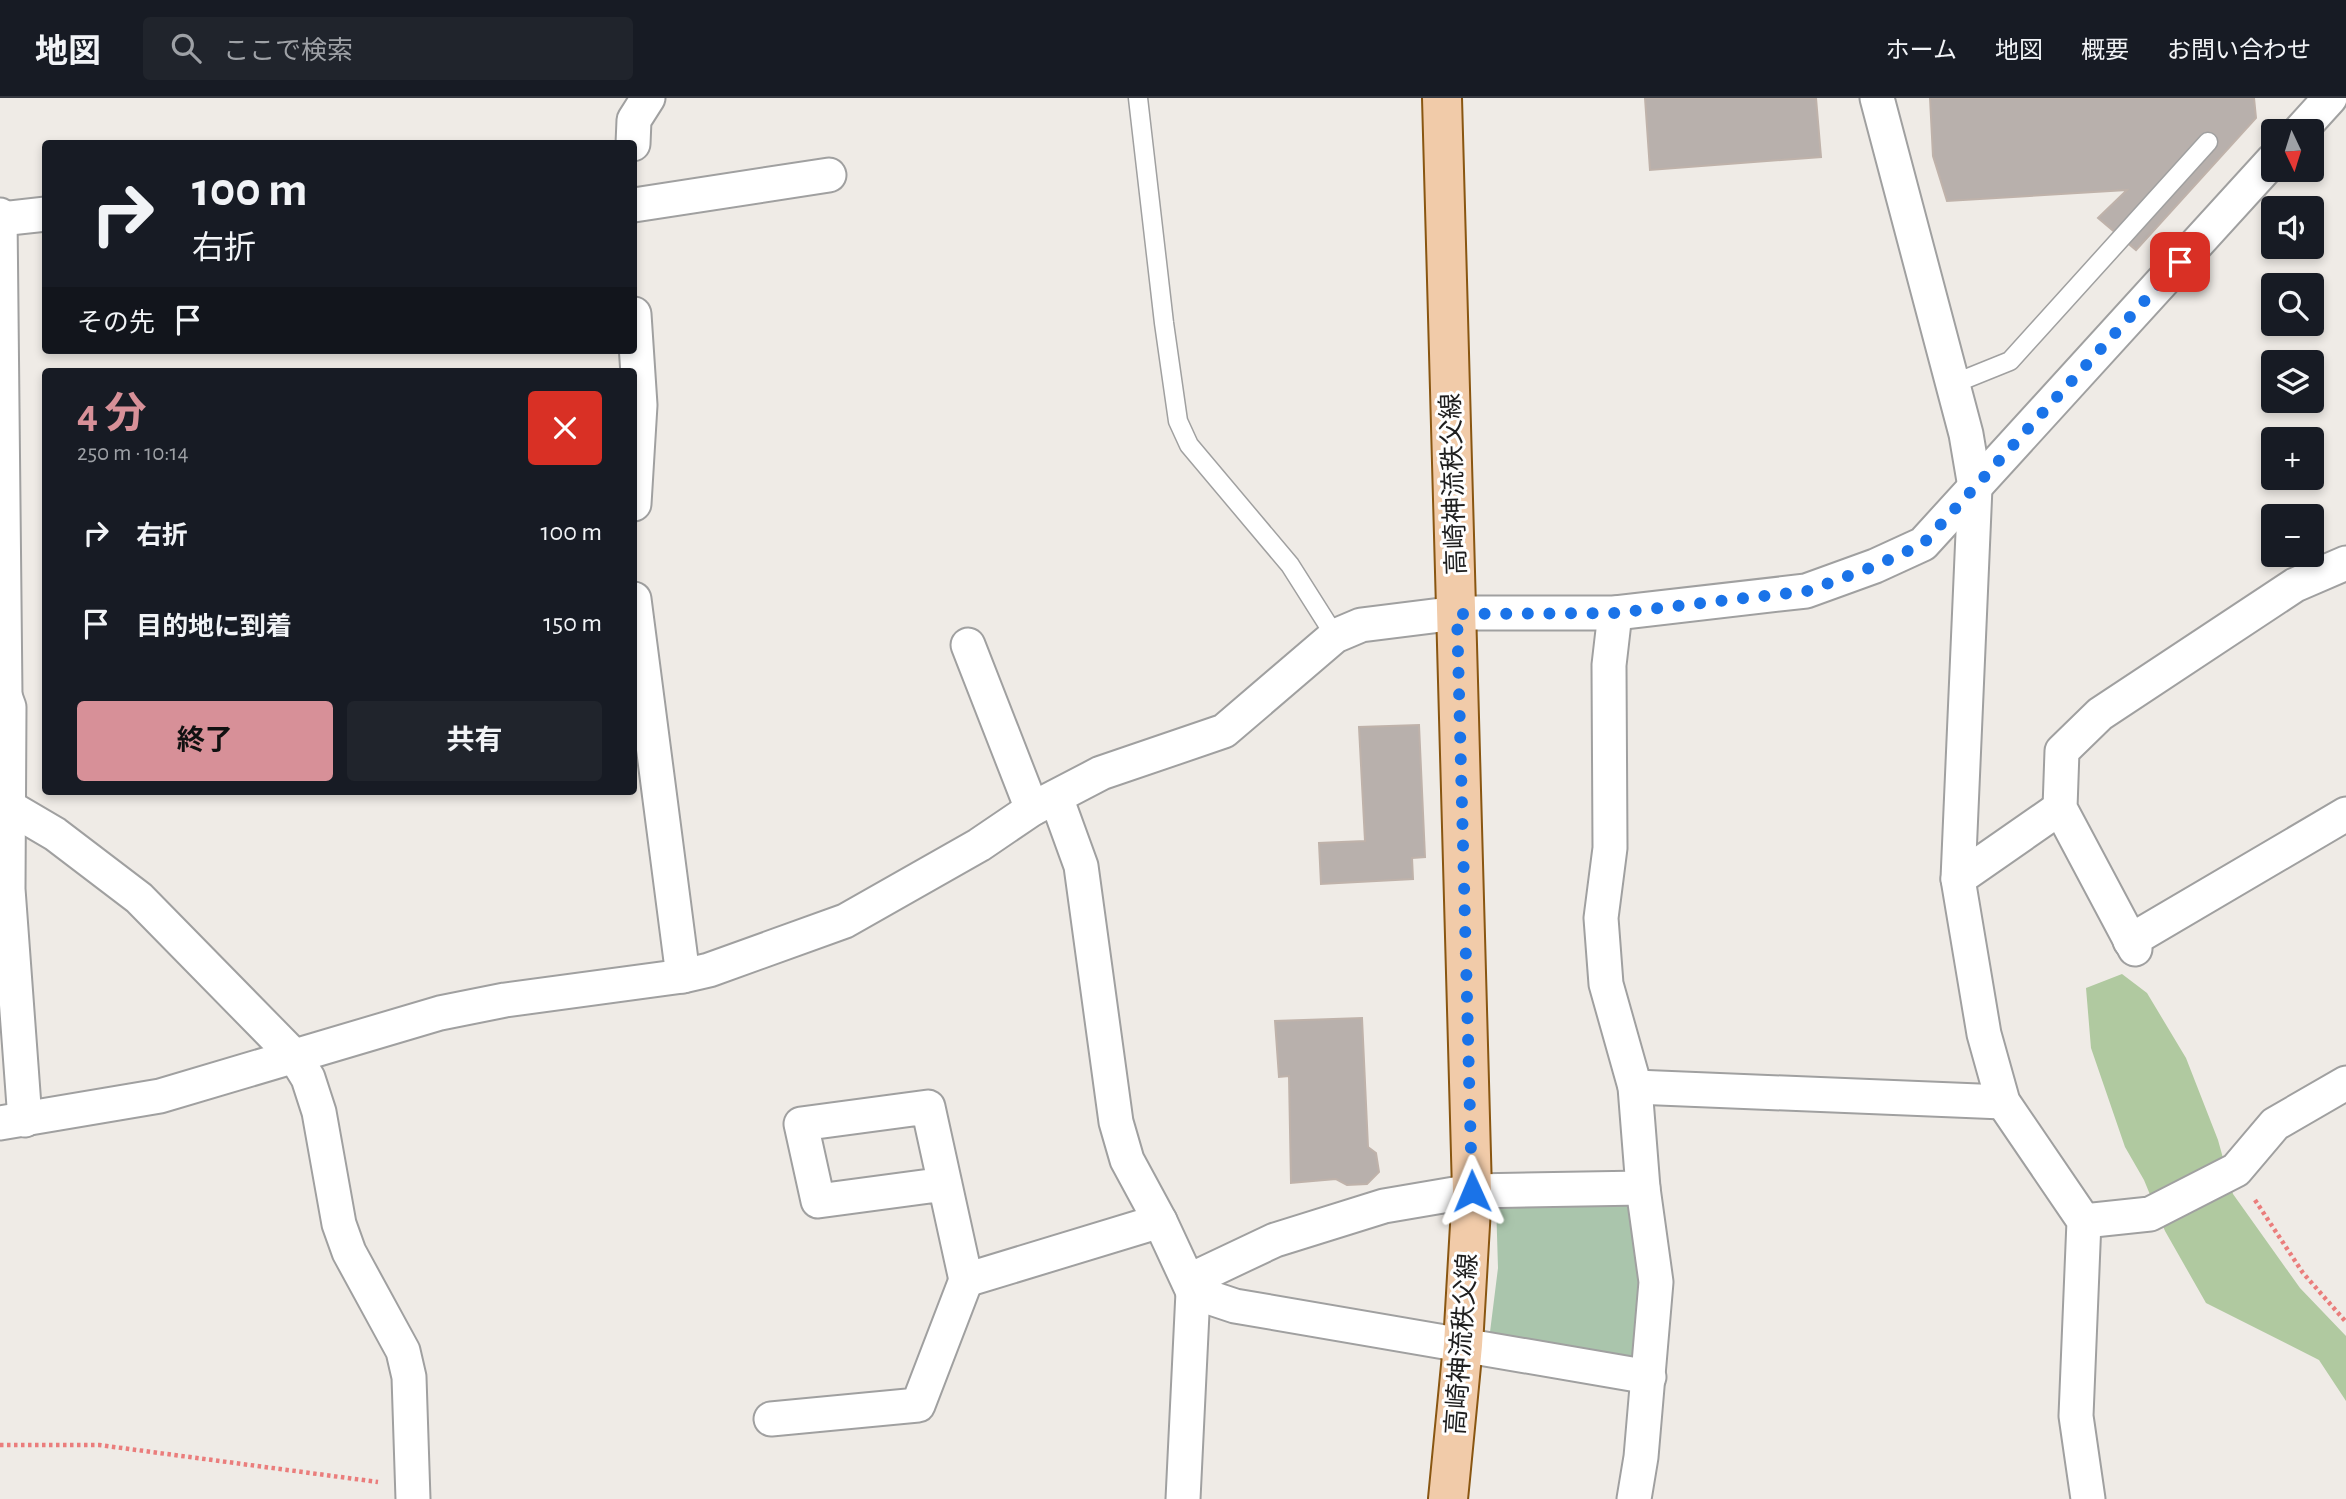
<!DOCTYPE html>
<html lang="ja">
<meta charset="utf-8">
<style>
:root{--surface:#171b24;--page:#20242c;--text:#f1f3f6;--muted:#9ea1a6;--line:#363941;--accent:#d79098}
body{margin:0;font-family:"Alegreya Sans","Noto Sans JP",sans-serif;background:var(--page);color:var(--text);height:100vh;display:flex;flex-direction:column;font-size:26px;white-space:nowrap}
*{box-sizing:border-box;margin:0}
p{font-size:23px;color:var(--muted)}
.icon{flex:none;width:38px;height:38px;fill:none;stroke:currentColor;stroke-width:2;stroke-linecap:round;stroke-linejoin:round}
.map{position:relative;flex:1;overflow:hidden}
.details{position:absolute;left:42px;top:270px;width:595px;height:427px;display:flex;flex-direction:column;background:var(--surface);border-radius:7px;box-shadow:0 4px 10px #0003}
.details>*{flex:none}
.top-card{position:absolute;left:42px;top:42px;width:595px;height:214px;border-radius:7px;box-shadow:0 4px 10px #0003;background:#171b24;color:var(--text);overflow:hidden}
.needle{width:46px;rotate:176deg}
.controls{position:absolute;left:2261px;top:21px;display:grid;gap:14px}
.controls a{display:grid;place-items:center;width:63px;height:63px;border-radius:7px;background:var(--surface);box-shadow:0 4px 10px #0003;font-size:35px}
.pin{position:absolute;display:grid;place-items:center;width:60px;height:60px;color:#fff;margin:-30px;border-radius:14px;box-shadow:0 4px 10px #0006}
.me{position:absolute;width:77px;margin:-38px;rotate:359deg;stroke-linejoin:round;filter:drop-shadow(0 0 5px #0008)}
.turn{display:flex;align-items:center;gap:24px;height:147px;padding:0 35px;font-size:32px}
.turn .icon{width:91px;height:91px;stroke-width:2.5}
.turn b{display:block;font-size:49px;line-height:60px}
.then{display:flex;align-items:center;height:66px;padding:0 35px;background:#0003;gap:14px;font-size:26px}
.round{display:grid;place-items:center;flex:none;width:74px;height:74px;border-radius:7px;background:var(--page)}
.summary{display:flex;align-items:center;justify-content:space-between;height:119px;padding:0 35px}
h1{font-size:42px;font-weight:700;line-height:52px;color:var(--accent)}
.cta{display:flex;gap:14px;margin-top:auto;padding:14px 35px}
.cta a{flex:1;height:80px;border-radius:7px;background:var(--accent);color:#111;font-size:28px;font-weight:700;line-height:80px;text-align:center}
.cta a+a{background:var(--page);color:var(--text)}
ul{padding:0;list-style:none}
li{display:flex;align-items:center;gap:21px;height:91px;padding:0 35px}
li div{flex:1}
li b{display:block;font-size:26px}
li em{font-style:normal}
header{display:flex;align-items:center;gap:42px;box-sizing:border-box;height:98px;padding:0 35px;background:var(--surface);border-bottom:2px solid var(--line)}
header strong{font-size:33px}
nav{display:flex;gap:38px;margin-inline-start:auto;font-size:24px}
.search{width:490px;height:63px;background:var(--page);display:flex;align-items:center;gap:18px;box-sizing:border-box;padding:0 24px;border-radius:7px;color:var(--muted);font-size:26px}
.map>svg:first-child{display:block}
</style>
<header>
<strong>地図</strong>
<div class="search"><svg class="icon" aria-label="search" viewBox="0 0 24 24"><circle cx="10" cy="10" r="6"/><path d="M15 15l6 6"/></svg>ここで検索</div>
<nav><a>ホーム</a><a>地図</a><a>概要</a><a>お問い合わせ</a></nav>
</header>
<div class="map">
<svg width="2346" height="1401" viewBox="0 0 2346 1401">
<rect width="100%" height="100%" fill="#efebe6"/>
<path fill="#b0c9a0" d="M2122,876l25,19 39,65 32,82 15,54 67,94 46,48v65l-27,-41 -113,-57 -41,-72 -21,-51 -19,-33 -34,-99 -5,-60z"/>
<path fill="#aac5ac" d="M1496,1104h138l7,76 1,75 -16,10 -137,-23 9,-72z"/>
<g fill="#b8b0ac" stroke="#bfb2aa" stroke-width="2">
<path d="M1645,0h171l5,59 -171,13z"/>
<path d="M1930,0h324l2,20 -120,132 -38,-32 29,-28 -180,11 -14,-45z"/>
<path d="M1419,627l6,132 -13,1 1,21 -92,5 -2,-41 46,-2 -6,-114z"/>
<path d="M1362,920l6,129 8,6 3,19 -12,12 -20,1 -11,-6 -45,4 -2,-107 -10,1 -4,-56z"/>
</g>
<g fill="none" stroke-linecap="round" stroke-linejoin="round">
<g stroke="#a0a0a0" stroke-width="21">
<g id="lane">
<path d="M1138,0l26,225 14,98 11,24 101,120 45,71"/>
<path d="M1953,286l57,-23 198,-219"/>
</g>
</g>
<g stroke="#a0a0a0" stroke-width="37">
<g id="street">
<path d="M1877,0l89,336 9,53 -17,392 26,155 19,68 81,119 -8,195 12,83"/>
<path d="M2300,33l30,-33"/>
<path d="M633,46l1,-24 14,-22"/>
<path d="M634,107l195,-30"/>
<path d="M0,117l5,481"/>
<path d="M0,121l46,-5"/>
<path d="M634,216l6,91 -6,99"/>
<path d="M634,501l49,377"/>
<path d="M1615,515l-6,52 1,183 -9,70 5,66 29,103 8,101 13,94 -15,175 -7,42"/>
<path d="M968,547l64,164"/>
<path d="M0,596l5,2 4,11 -1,182 17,231"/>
<path d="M1056,699l25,69 35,256 11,38 33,61 33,71 42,14 414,71"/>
<path d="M9,709l46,27 84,64 156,159 13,21 11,34 20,112 10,28 54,99 6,26 4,122"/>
<path d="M1958,781l102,-71"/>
<path d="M2130,843l216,-127"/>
<path d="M2135,851l-75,-141 2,-57 38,-37 195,-129 51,-22"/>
<path d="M1635,989l368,15"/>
<path d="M0,1025l160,-27 280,-83 65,-13 178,-24 26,-6 136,-49 134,-76 53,-36 69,-36 123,-42 111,-95 26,-11 96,-12h158l191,-22 69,-25 48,-22 350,-384"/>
<path d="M945,1086l-127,17 -17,-77 127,-17 38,173 194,-59"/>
<path d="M2084,1123l66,-7 86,-44 39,-46 71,-41"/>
<path d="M771,1321l147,-14 48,-125"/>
<path d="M1183,1401l10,-207 8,-17 74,-35 109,-34 88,-15 171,-3"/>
</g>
</g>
<g stroke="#895611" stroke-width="42">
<path id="primary" d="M1442,0l30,1093 -9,154 -15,154"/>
</g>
<g stroke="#ea7d7c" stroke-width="4.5" stroke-dasharray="3.5 3.5" stroke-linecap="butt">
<path d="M2255,1102l48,73 43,49"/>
<path d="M0,1347h99l279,37"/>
</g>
<use href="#lane" stroke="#fff" stroke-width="18"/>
<use href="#street" stroke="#fff" stroke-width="33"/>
<use href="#primary" stroke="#f1cba9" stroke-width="38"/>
</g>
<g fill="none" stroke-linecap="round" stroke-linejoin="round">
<path stroke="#1a73e8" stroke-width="12" stroke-dasharray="0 21.6" d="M1472,1093l-15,-577 158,-1 192,-22 68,-25 48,-22 257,-282"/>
</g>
<g text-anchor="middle" stroke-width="6" stroke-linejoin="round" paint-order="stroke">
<g font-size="26" fill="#1f1f1f" stroke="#fff">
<text transform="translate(1453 386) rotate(-92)" y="9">高崎神流秩父線</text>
<text transform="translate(1461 1246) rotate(-86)" y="9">高崎神流秩父線</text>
</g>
</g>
</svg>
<div class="controls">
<a><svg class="needle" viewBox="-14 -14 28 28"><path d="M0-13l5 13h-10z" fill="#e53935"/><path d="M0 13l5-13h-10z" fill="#9ea1a6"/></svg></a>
<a><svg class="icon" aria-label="sound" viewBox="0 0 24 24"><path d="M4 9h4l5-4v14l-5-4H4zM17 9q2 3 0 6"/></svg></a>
<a><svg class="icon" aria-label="search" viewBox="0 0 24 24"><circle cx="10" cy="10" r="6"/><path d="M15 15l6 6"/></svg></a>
<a><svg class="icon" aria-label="layers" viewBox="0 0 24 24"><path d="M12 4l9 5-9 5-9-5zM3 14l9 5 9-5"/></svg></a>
<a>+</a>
<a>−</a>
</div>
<div class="pin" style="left:2180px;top:164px;background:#d93025"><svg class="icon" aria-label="arrive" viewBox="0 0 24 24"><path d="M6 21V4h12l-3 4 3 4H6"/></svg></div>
<svg class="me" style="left:1472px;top:1093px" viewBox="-20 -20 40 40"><path d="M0-17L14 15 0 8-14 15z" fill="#1a73e8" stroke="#fff" stroke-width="4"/></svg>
<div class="top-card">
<div class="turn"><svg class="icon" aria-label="right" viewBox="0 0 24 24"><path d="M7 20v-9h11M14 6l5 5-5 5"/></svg><div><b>100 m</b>右折</div></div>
<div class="then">その先<svg class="icon" aria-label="arrive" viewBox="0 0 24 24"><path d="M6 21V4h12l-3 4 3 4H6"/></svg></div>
</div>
<section class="details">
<div class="summary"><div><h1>4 分</h1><p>250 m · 10:14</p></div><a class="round" style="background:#d93025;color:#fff"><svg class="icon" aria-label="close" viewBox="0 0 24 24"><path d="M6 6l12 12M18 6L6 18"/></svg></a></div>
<ul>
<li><svg class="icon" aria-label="right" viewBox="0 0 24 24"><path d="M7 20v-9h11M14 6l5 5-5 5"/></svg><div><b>右折</b></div><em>100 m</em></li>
<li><svg class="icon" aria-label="arrive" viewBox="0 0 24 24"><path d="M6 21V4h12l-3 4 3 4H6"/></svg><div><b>目的地に到着</b></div><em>150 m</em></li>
</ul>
<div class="cta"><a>終了</a><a>共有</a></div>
</section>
</div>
